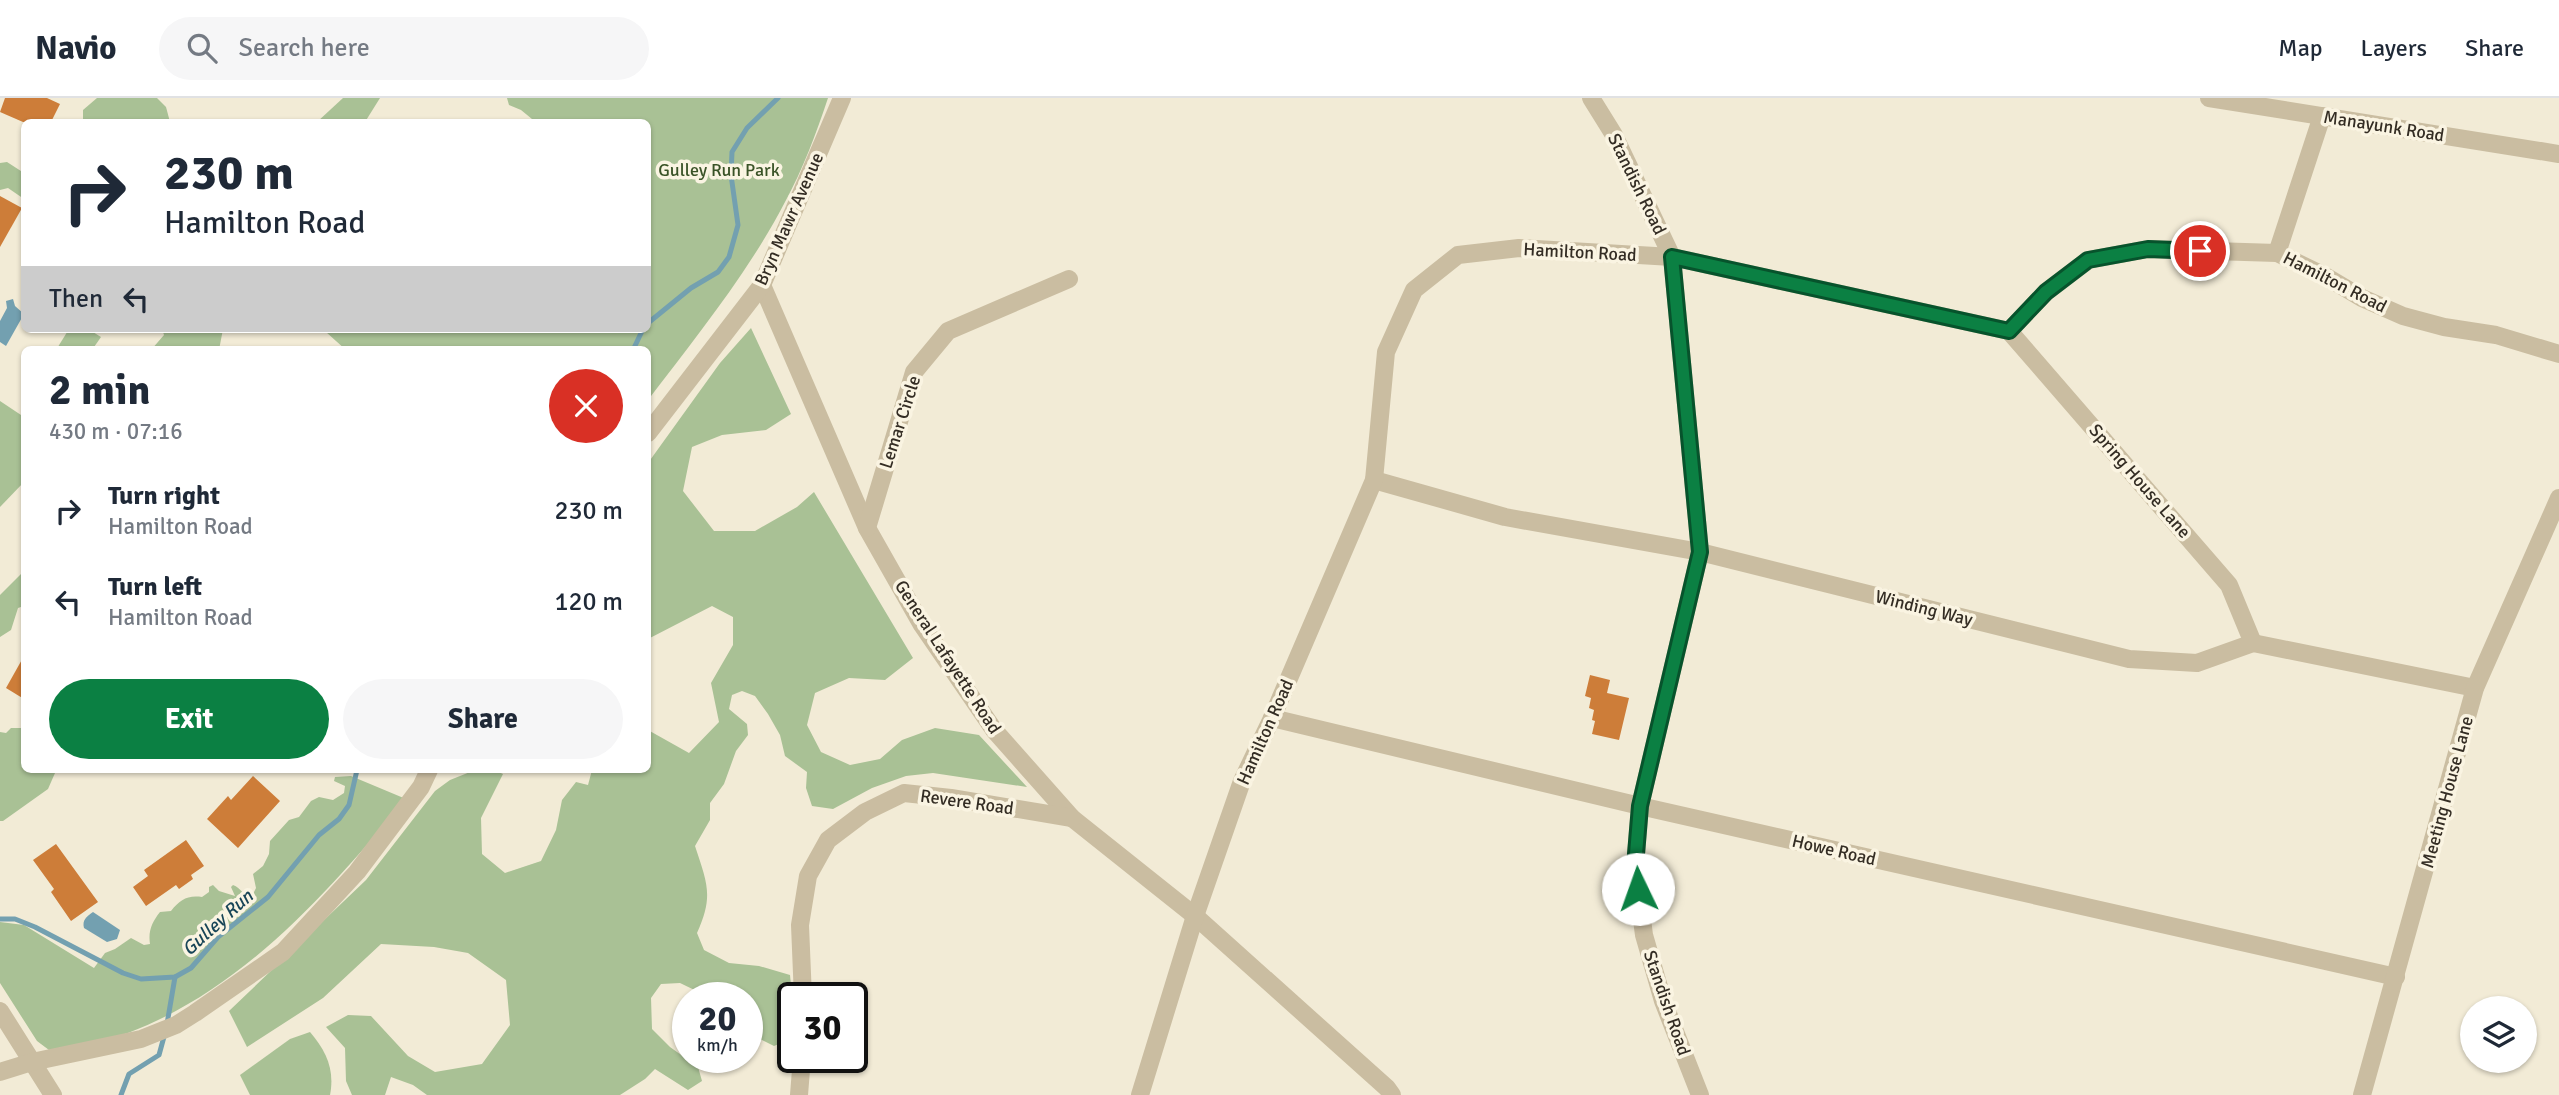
<!DOCTYPE html>
<meta charset="utf-8">
<style>
:root{--surface:#fff;--page:#f6f6f7;--text:#1f2937;--muted:#747a83;--line:#e0e1e3;--accent:#0b8043}
body{margin:0;font-family:Signika,sans-serif;background:var(--page);color:var(--text);height:100vh;display:flex;flex-direction:column;font-size:26px;white-space:nowrap}
*{box-sizing:border-box;margin:0}
p{font-size:23px;color:var(--muted)}
.icon{flex:none;width:38px;height:38px;fill:none;stroke:currentColor;stroke-width:2;stroke-linecap:round;stroke-linejoin:round}
.map{position:relative;flex:1;overflow:hidden}
.panel{position:absolute;left:21px;top:248px;width:630px;height:427px;display:flex;flex-direction:column;background:var(--surface);border-radius:10px;box-shadow:0 2px 5px #0004}
.panel>*{flex:none}
.top-card{position:absolute;left:21px;top:21px;width:630px;height:214px;border-radius:10px;box-shadow:0 2px 5px #0004;background:#fff;color:var(--text);overflow:hidden}
.controls{position:absolute;left:2460px;top:898px;display:grid;gap:14px}
.controls a{display:grid;place-items:center;width:77px;height:77px;border-radius:50%;background:var(--surface);box-shadow:0 2px 5px #0004;font-size:35px}
.speed{position:absolute;left:672px;top:884px;display:flex;gap:14px;font-size:35px;font-weight:700;text-align:center}
.speed>*{display:grid;place-content:center;width:91px;height:91px;border-radius:50%;background:var(--surface);box-shadow:0 2px 5px #0004;line-height:1}
.speed small{font-size:18px;font-weight:400}
.speed .limit{border:4px solid #111;border-radius:10px;background:#fff;color:#111}
.pin{position:absolute;display:grid;place-items:center;width:60px;height:60px;color:#fff;margin:-30px;border:4px solid #fff;border-radius:50%;box-shadow:0 2px 7px #0007}
.me{position:absolute;width:77px;margin:-38px;rotate:357deg;stroke-linejoin:round;filter:drop-shadow(0 0 5px #0008)}
.turn{display:flex;align-items:center;gap:24px;height:147px;padding:0 28px;font-size:32px}
.turn .icon{width:91px;height:91px;stroke-width:2.5}
.turn b{display:block;font-size:49px;line-height:60px}
.then{display:flex;align-items:center;height:66px;padding:0 28px;background:#0003;gap:14px;font-size:26px}
.round{display:grid;place-items:center;flex:none;width:74px;height:74px;border-radius:37px;background:var(--page)}
.summary{display:flex;align-items:center;justify-content:space-between;height:119px;padding:0 28px}
h1{font-size:42px;font-weight:700;line-height:52px}
.primary-button{display:flex;gap:14px;margin-top:auto;padding:14px 28px}
.primary-button a{flex:1;height:80px;border-radius:42px;background:var(--accent);color:#fff;font-size:28px;font-weight:700;line-height:80px;text-align:center}
.primary-button a+a{background:var(--page);color:var(--text)}
ul{padding:0;list-style:none}
li{display:flex;align-items:center;gap:21px;height:91px;padding:0 28px}
li div{flex:1}
li b{display:block;font-size:26px}
li em{font-style:normal}
header{display:flex;align-items:center;gap:42px;box-sizing:border-box;height:98px;padding:0 35px;background:var(--surface);border-bottom:2px solid var(--line)}
header strong{font-size:33px}
nav{display:flex;gap:38px;margin-inline-start:auto;font-size:24px}
.search{width:490px;height:63px;background:var(--page);display:flex;align-items:center;gap:18px;box-sizing:border-box;padding:0 24px;border-radius:38px;color:var(--muted);font-size:26px}
.map>svg:first-child{display:block}
</style>
<header>
<strong>Navio</strong>
<div class="search"><svg class="icon" aria-label="search" viewBox="0 0 24 24"><circle cx="10" cy="10" r="6"/><path d="M15 15l6 6"/></svg>Search here</div>
<nav><a>Map</a><a>Layers</a><a>Share</a></nav>
</header>
<div class="map">
<svg width="2559" height="997" viewBox="0 0 2559 997">
<rect width="100%" height="100%" fill="#f2ebd6"/>
<g fill="#a9c195">
<path d="M97,0h60l9,9 4,15h-87v-12z"/>
<path d="M343,0h37l-15,24h-48z"/>
<path d="M507,0h321c-12,36 -25,71 -43,104 -37,71 -89,135 -137,198v-50h-302l-20,-18 -7,-3h329v-207h-116v-3l-11,-9 -12,-5z"/>
<path d="M7,64l17,11v26l-16,-11 -8,2v-27z"/>
<path d="M751,230l40,86 -25,16 -44,5 -30,12 -9,44 31,40h41l42,-24 17,-15 99,166 -28,22 -36,-2 -34,15 -8,32 14,27 29,13 30,-6 22,-19 33,-12 44,7 48,52 -94,-14 -27,3 -34,12 -39,21 -21,-3 -6,-18 1,-16 -22,-16 -5,-21 -12,-21 -13,-18 -13,-5 -10,4 -3,14 18,15 1,11 -12,16 -12,33 -14,19v17l-15,26c12,37 19,50 2,87l7,17 25,13 30,3 31,9 2,21 1,42 -19,8 -20,-10 -7,-25v-13l-38,-1 -29,-14 -19,1 -10,14 1,31 18,18 28,20 4,14 -14,9 -33,-21 -10,10 -25,16h-193l-14,-10 -22,-8 -6,18h-33l-6,-14 -1,-33 -19,-21 22,-12 23,1 37,40 27,16 47,-8 28,-39 -4,-45 -38,-27 -34,-6 -53,-3 -58,54 -76,49 -18,-36 137,-131 69,-89 15,-11 25,-10h19l9,4 -22,44 1,36 23,19 36,-12 15,-31 6,-30 14,-18 12,3 4,-15h56v-40l41,23 30,-31 -8,-39 22,-38v-28l-21,-11 -64,33v-176l72,-100z"/>
<path d="M69,231h19l13,8 -9,13h-36z"/>
<path d="M162,231h61l-4,21h-68l13,-15z"/>
<path d="M0,303l24,16v65l-24,25z"/>
<path d="M24,473v35l-6,2 -7,22 -11,7v-42z"/>
<path d="M11,630h13v42h40l-9,3 -7,16 -45,32h-3v-89l6,1z"/>
<path d="M351,678l55,23c-78,93 -162,190 -278,234 -25,9 -53,11 -79,17l-12,-9 -37,-58v-61l24,3 70,43 11,-15 10,-4 16,-11 13,7 6,-1c-2,-13 2,-22 10,-32l11,-1c9,-11 16,-16 31,-14l7,-5v-5l4,-2 6,6 16,5 -4,-9 2,-2c8,3 11,11 18,13l5,-10 -3,-14 10,-8 6,-12 1,-13 19,-21 10,-3 12,-16 8,-4 14,3 11,-7 1,-7 -11,-5 1,-4z"/>
<path d="M310,934c16,19 25,37 20,63h-80l-10,-20 50,-36z"/>
</g>
<g fill="#73a0b0">
<path d="M13,201l2,7 9,8 -18,32 -6,-4v-21l7,-13 -1,-7z"/>
<path d="M93,814l27,18 -3,9 -10,3 -23,-14c-2,-8 2,-11 9,-16z"/>
</g>
<g fill="none" stroke-linecap="round" stroke-linejoin="round">
<g stroke="#73a0b0" stroke-width="5">
<path d="M648,225l43,-35 27,-16 11,-15 9,-32 -7,-50 1,-23 15,-24 31,-30"/>
<path d="M633,252l10,-21"/>
<path d="M0,821h15l20,8 88,46 18,6 34,-2 16,-9 27,-31 50,-40 51,-62 20,-16 10,-14 8,-35"/>
<path d="M167,926l8,-47"/>
<path d="M121,997l8,-21 30,-19 6,-22"/>
</g>
</g>
<g fill="#cd7d39">
<path d="M5,0h42l13,6 -9,18h-28l-23,-10z"/>
<path d="M0,98l22,12 -22,39z"/>
<path d="M24,558v43l-18,-11z"/>
<path d="M1590,577l20,5 -3,13 22,5 -10,42 -27,-6 3,-13 -3,-1 2,-10 -5,-2 2,-10 -6,-2z"/>
<path d="M253,678l27,25 -42,47 -31,-29 21,-23 3,4z"/>
<path d="M186,742l18,26 -13,9 2,4 -14,10 -3,-4 -30,21 -13,-19 15,-11 -4,-6z"/>
<path d="M56,746l42,58 -27,19 -20,-29 3,-3 -21,-29z"/>
</g>
<g fill="none" stroke-linecap="round" stroke-linejoin="round">
<g stroke="#cabda1" stroke-width="18">
<path d="M1591,0l23,37 58,122 28,295 -60,254 -5,60 9,69 19,66 37,94"/>
<path d="M2277,155l45,-137"/>
<path d="M762,187l105,243 55,97 72,105 78,88 123,98 192,172 5,7"/>
<path d="M2009,233l220,254 24,58"/>
<path d="M1374,382l131,37 195,35 429,107 68,4 56,-20 222,45"/>
<path d="M867,430l47,-156 34,-41 121,-52"/>
<path d="M1272,620l368,88 756,171"/>
<path d="M803,900l-3,-73 8,-49 20,-36 37,-28 39,-19 47,5 121,20"/>
<path d="M799,997l3,-38"/>
<path d="M1140,997l55,-179 47,-135 30,-63 102,-238 12,-128 28,-62 44,-35 61,-7 153,9 337,74 37,-39 42,-32 60,-11 129,4 48,23 37,22 41,18 41,11 52,8 63,19"/>
</g>
<g stroke="#cabda1" stroke-width="18">
<path d="M2209,0l350,56"/>
<path d="M648,335l114,-148 80,-187"/>
<path d="M0,913l53,84"/>
<path d="M0,974l32,-10 109,-23 35,-14 19,-12 88,-61 74,-80 64,-85 8,-17"/>
<path d="M2362,997l113,-407 84,-190"/>
</g>
</g>
<g fill="none" stroke-linecap="round" stroke-linejoin="round">
<g stroke="#07532c" stroke-width="18">
<path id="route" d="M1638,791l-3,-23 5,-60 60,-254 -28,-295 337,74 37,-39 42,-32 60,-11 52,2"/>
</g>
<use href="#route" stroke="#0b8043" stroke-width="12"/>
</g>
<g text-anchor="middle" stroke-width="7" stroke-linejoin="round" paint-order="stroke">
<g font-size="18" fill="#342d24" stroke="#faf4e2">
<text transform="translate(2384 28) rotate(9)" y="6">Manayunk Road</text>
<text transform="translate(1637 86) rotate(64)" y="6">Standish Road</text>
<text transform="translate(789 121) rotate(-66)" y="6">Bryn Mawr Avenue</text>
<text transform="translate(1580 154) rotate(3)" y="6">Hamilton Road</text>
<text transform="translate(2335 184) rotate(27)" y="6">Hamilton Road</text>
<text transform="translate(900 324) rotate(-72)" y="6">Lemar Circle</text>
<text transform="translate(2140 383) rotate(49)" y="6">Spring House Lane</text>
<text transform="translate(1924 510) rotate(14)" y="6">Winding Way</text>
<text transform="translate(948 559) rotate(57)" y="6">General Lafayette Road</text>
<text transform="translate(1265 634) rotate(-66)" y="6">Hamilton Road</text>
<text transform="translate(2447 694) rotate(-75)" y="6">Meeting House Lane</text>
<text transform="translate(967 704) rotate(8)" y="6">Revere Road</text>
<text transform="translate(1834 752) rotate(13)" y="6">Howe Road</text>
<text transform="translate(1667 905) rotate(71)" y="6">Standish Road</text>
</g>
<g font-size="18" fill="#3a5327" stroke="#faf4e2">
<text x="719" y="78">Gulley Run Park</text>
</g>
<g font-size="19" font-style="italic" fill="#184557" stroke="#faf4e2">
<text transform="translate(217 824) rotate(-42)" y="7">Gulley Run</text>
</g>
</g>
</svg>
<div class="controls">
<a><svg class="icon" aria-label="layers" viewBox="0 0 24 24"><path d="M12 4l9 5-9 5-9-5zM3 14l9 5 9-5"/></svg></a>
</div>
<div class="speed"><div>20<small>km/h</small></div><div class="limit">30</div></div>
<div class="pin" style="left:2200px;top:153px;background:#d93025"><svg class="icon" aria-label="arrive" viewBox="0 0 24 24"><path d="M6 21V4h12l-3 4 3 4H6"/></svg></div>
<svg class="me" style="left:1638px;top:791px" viewBox="-20 -20 40 40"><circle r="19" fill="#fff"/><path d="M0-13L10 11 0 6-10 11z" fill="#0b8043"/></svg>
<div class="top-card">
<div class="turn"><svg class="icon" aria-label="right" viewBox="0 0 24 24"><path d="M7 20v-9h11M14 6l5 5-5 5"/></svg><div><b>230 m</b>Hamilton Road</div></div>
<div class="then">Then<svg class="icon" aria-label="left" viewBox="0 0 24 24"><path d="M17 20v-9H6M10 6l-5 5 5 5"/></svg></div>
</div>
<section class="panel">
<div class="summary"><div><h1>2 min</h1><p>430 m · 07:16</p></div><a class="round" style="background:#d93025;color:#fff"><svg class="icon" aria-label="close" viewBox="0 0 24 24"><path d="M6 6l12 12M18 6L6 18"/></svg></a></div>
<ul>
<li><svg class="icon" aria-label="right" viewBox="0 0 24 24"><path d="M7 20v-9h11M14 6l5 5-5 5"/></svg><div><b>Turn right</b><p>Hamilton Road</p></div><em>230 m</em></li>
<li><svg class="icon" aria-label="left" viewBox="0 0 24 24"><path d="M17 20v-9H6M10 6l-5 5 5 5"/></svg><div><b>Turn left</b><p>Hamilton Road</p></div><em>120 m</em></li>
</ul>
<div class="primary-button"><a>Exit</a><a>Share</a></div>
</section>
</div>
